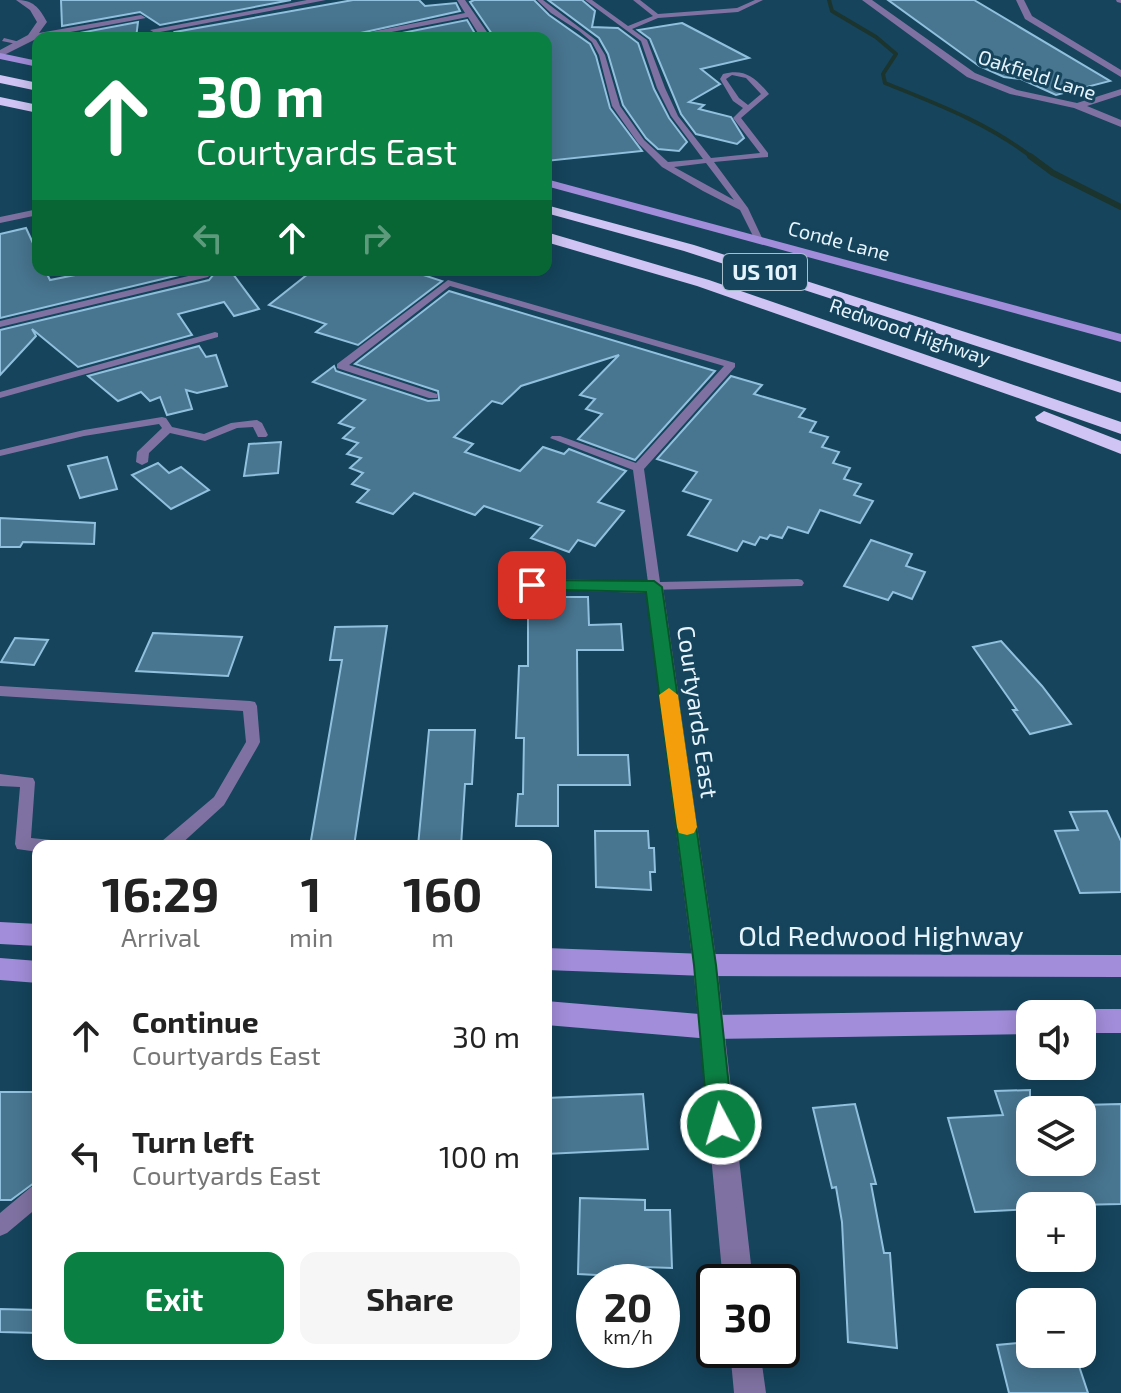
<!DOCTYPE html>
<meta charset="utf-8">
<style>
:root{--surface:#fff;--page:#f6f6f6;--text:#222;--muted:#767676;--accent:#0b8043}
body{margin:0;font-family:"Exo 2",sans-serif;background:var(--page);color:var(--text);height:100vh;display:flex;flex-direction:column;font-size:30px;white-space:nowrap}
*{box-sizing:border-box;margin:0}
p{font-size:26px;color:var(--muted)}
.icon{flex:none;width:44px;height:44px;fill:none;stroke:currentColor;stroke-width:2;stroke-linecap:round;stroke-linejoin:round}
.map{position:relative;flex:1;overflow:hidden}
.drawer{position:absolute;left:32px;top:840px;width:520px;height:520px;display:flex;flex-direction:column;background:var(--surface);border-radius:16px;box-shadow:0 4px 20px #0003}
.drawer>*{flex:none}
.guide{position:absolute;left:32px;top:32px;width:520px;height:244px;border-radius:16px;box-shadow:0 4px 20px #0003;background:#0b8043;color:#fff;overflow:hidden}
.tools{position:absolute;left:1016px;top:1000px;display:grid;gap:16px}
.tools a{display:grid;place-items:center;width:80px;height:80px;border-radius:16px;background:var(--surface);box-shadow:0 4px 20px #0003;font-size:40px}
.speed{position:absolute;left:576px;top:1264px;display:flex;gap:16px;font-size:40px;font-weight:700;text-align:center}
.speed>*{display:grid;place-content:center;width:104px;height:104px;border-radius:50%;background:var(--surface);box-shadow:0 4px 20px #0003;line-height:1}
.speed small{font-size:20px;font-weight:400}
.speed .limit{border:4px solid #111;border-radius:12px;background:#fff;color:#111}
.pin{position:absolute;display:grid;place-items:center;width:68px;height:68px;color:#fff;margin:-34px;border-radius:16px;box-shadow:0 4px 12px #0006}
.me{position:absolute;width:88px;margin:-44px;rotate:354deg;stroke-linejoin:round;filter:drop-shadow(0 0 6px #0008)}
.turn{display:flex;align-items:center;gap:28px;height:168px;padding:0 32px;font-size:36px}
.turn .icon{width:104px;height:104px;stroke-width:2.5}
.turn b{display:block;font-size:56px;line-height:68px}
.lanes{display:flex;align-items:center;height:76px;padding:0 32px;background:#0003;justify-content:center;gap:40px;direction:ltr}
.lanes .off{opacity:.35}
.eta{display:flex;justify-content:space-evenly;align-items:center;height:136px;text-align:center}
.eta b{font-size:48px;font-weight:700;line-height:56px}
.button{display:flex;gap:16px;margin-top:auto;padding:16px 32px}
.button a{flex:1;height:92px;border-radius:16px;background:var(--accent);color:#fff;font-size:32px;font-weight:700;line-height:92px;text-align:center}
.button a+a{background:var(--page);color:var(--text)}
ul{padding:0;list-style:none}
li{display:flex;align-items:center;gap:24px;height:120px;padding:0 32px}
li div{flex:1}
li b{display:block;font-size:30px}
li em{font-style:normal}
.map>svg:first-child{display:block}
</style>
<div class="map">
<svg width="1121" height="1393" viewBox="0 0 1121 1393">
<rect width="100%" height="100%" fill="#15445c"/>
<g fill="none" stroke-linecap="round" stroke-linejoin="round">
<path stroke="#1c342e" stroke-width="4" d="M829,0l3,11 44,26 20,17 -13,20 2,9c52,21 103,40 148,75"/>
<path stroke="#1c342e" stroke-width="6" d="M1030,156l23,17 68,34"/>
</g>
<g fill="#487590" stroke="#90c0dd" stroke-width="2">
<path d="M61,0h230l-131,25 -20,-13 -78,14z"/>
<path d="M353,0h66l6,6 31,-3 4,8 -122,27h-157l-6,-6z"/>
<path d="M474,0h60l15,15 41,29 6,12 14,52 32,43 -96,10v-123h-47l-7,-4 -22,-32z"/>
<path d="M548,0h34l13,11 -3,16 26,1 20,15 16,46 15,29 18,24 -8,9 -21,-2 -12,-11 -23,-33 -15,-51 -9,-16z"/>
<path d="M888,0h86l136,81 -54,14 -35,-16 -17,-2 -25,-11z"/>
<path d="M467,20l10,17 -100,1z"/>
<path d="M138,22l-2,16h-63l1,-4z"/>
<path d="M682,23l67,35 -48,11 19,15 -31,18 15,3 -5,4 32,8 13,21 -7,6 -41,-10 -15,-20 -31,-75 -12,-9z"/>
<path d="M26,228l12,26v16h7l5,10 50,-10h100l-200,48v-84z"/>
<path d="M208,270h22l29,39 -25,7 -10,-14 -46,12 14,21 -114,32 -46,-38 4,7 -36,39v-45l209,-50 4,-5z"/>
<path d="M313,270h95l34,11 -84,64 -42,-13 10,-8 -57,-19z"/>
<path d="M449,291l266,80 -80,89 -57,-21 24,-25 -16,-5 9,-10 -15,-4 39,-40 -98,31 -19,18 -10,-3 -38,36 19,7 -8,8 55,19 23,-24 21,7 5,-5 57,22 -28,31 26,9 -29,35 -17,-6 -9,12 -38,-14 11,-12 -58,-20 -9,9 -61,-22 -21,21 -36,-12 12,-12 -17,-6 11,-11 -13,-5 11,-10 -14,-4 11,-11 -15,-5 11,-10 -15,-5 26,-23 -52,-18 21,-16 2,5 92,30 11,-1 -1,-9 -83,-27z"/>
<path d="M199,346l7,11 10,-2 11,31 -30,7 -11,-3 6,19 -25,6 -7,-18 -10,4 -9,-9 -23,9 -30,-25z"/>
<path d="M731,376l31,9 -8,9 51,15 -6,8 17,5 -6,10 18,5 -6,10 17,5 -6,11 17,5 -6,11 17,5 -7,11 19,6 -13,22 -40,-13 -12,23 -20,-6 -6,11 -12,-3 -3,4 -7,-2 -5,8 -12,-4 -6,10 -49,-16 23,-35 -28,-9 14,-19 -40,-13z"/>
<path d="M281,442l-3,31 -34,3 5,-32z"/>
<path d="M107,457l10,32 -37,9 -12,-32z"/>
<path d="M158,463l11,10 12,-6 28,23 -38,19 -39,-34z"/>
<path d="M0,518l95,5 -1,21 -71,-2 -3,5h-20z"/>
<path d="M871,540l41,14 -6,12 19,6 -13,27 -19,-7 -5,8 -44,-14z"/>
<path d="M528,597h60l1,28 32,-1 2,26h-46l1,105h50l2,30h-72v41h-42l2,-32h5l1,-56h-8l3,-72h9z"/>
<path d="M387,626l-33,220h-44l32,-186h-12l5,-33z"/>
<path d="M153,633l89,4 -14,39 -92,-5z"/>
<path d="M15,638l33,2 -14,25 -33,-3z"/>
<path d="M1001,641l41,45 29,38 -41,10 -17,-24h4l-44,-63z"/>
<path d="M429,730h46l-3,54h-7l-4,62h-43z"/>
<path d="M1107,811l14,30v51l-41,1 -25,-62 23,-1 -8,-18z"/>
<path d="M595,831h53l1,17h5l1,24h-5l1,18 -55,-3z"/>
<path d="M1030,1090v72h52v-57l39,-1v100l-91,2v3l-55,3 -27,-94 55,-3 -8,-24z"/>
<path d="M0,1092h38v74l-4,17 -23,17h-11z"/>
<path d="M643,1094l5,55 -102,5v-56z"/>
<path d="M855,1104l21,80h-5l13,69h6l7,95 -49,-6 -6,-120 -6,-35 -4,1 -19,-80z"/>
<path d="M580,1198l65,2v10h25l2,58 -57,-2v10l-37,-2z"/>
<path d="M0,1309l38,1v23l-38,-1z"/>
<path d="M1030,1342v12h45l13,39h-79l-12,-48z"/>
</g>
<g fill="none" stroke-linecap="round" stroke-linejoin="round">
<g fill="#7f72a2" fill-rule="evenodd">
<path d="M537,0h6l53,40 9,15 15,51 24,34 24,22 35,-3 -32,-43 -14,-28 -16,-47 -56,-41h7l36,26 25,-10 -20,-16h7l18,14 79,-6 18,-8h8l-25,12 -80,6 -26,11 15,11 18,48 13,28 33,42 49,-5 -27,-35 10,-10 -10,-7 -13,-22 3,-5c21,-6 32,3 46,20l-28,24 27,35v4l-54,5 34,46 15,32 -1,2 -7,-2 -15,-30 -37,-19 -41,-24 -24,-24 -26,-37 -13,-51 -7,-13 -13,-11 -28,-18zM732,75l14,3 15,16 -13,11 -9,-7 -13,-19zM706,163l28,37 -60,-33z"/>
<path d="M4,38l20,5 -3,2 -19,-4z"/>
<path d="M38,209v6l-38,8v-6z"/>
<path d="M205,272l5,3 -2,2 -208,50v-6z"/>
<path d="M448,280l287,83v4l-91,102 16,113 138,-3 4,1 2,3 -2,3 -153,4 -16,-120 -83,-32 2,-2h8l76,27 88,-97 -274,-80 -101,79 88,29v4h-8l-92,-30v-4z"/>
<path d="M215,332l3,1v4l-218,61v-6z"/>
<path d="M162,417l4,1 6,9 32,7 27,-11 26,-3 5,3 6,12 -2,2h-8l-5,-10 -16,1 -32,13 -35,-8 -21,20 -1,9 -6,3 -6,-3 1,-10 25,-24 -3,-4 -75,12 -84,20v-6l84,-20z"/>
<path d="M0,686l250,15 5,1 2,4 3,36 -2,4 -34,59 -45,41h-19l2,-5 52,-44 32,-55 -3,-31 -243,-15z"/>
<path d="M0,774l33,4 2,4 -4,56 30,3 2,5h-25v6l-21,-3 -2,-5 5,-57 -20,-1z"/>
<path d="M38,1184v23l-31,26 -7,3v-23l31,-26z"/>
</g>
<g fill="#7f72a2" fill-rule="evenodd">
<path d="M16,0c17,0 23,7 31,22l-8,11 102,-18 5,3 -108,20 -38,19v-7l28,-15 9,-13 -7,-12z"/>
<path d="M307,0h19l-171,33 -5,-3z"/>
<path d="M457,0h8l26,38h-10l-13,-21 -107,21h-20l124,-25z"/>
<path d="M862,0h10l103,73 42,17 60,13 44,-14v6l-34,11 34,14v7l-47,-19 -64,-14 -43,-17z"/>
<path d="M1016,0h8l8,16 89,54v7l-96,-58z"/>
<path d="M1116,0h5v3l-4,-1z"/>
<path d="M532,579l122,2 9,6 54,378 36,317h-30l-30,-317 -47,-372 -120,-4 -3,-4 3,-4z"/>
<path d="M730,1350h30l6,43h-32z"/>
</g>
<g fill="#a28dda" fill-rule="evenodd">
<path d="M0,53l38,8v6l-38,-8z"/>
<path d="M546,179l575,155v8l-575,-156z"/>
<path d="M0,922l38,2v22l-38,-2z"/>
<path d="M546,948l159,6 416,1v22l-416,-1 -159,-6z"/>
<path d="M0,958l38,3v22l-38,-3z"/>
<path d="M546,1001l165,14 319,-5 9,4h-9v20l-319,5 -165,-14z"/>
<path d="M1082,1009h39v24h-39v-19h-10z"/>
</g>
<g fill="#cfc4f3" fill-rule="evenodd">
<path d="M0,75l38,8v8l-38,-8z"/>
<path d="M0,97l38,8v8l-38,-8z"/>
<path d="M546,205l148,40 427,137v11l-437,-142 -138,-38z"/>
<path d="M546,232l163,48 412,142v12l-424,-148 -151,-44z"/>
<path d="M1044,411l77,30v13l-84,-33 -2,-4z"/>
</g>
</g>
<path fill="#0b8043" stroke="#07532c" stroke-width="2" d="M532,580l122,1 8,6 54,378 17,159 -4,8 -8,4 -9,-4 -4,-8 -14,-159 -48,-373 -120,-3 -3,-4z"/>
<path fill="#f59e0b" d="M669,688l9,7 19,132 -3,6 -7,2 -8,-2 -2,-6 -18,-132z"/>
<g text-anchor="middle" stroke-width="6" stroke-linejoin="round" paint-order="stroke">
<g font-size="20" fill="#e6f4fd" stroke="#15445c">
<text transform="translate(1037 75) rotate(18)" y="7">Oakfield Lane</text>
<text transform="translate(839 241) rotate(15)" y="7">Conde Lane</text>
<text transform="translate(910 332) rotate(19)" y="7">Redwood Highway</text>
</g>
<rect fill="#15445c" stroke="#a7bfcd" stroke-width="2" x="723" y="254" width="84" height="36" rx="6"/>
<g font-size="22" font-weight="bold" fill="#e6f4fd">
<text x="765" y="280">US 101</text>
</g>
<g font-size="24" fill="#e6f4fd" stroke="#15445c">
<text transform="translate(697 712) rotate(82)" y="8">Courtyards East</text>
</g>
<g font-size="28" fill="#e6f4fd" stroke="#15445c">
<text x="881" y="946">Old Redwood Highway</text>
</g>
</g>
</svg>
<div class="tools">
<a><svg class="icon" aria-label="sound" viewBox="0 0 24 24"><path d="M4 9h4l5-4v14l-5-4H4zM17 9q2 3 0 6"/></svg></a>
<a><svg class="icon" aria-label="layers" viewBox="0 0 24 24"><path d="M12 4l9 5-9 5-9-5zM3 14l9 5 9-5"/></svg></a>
<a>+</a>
<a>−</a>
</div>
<div class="speed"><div>20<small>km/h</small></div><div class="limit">30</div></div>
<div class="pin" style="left:532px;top:585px;background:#d93025"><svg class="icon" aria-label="arrive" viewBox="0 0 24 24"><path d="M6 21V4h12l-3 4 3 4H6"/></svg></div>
<svg class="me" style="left:721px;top:1124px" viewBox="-20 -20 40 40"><circle r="17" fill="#0b8043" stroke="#fff" stroke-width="3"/><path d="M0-11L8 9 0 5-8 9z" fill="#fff"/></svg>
<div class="guide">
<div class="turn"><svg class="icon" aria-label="ahead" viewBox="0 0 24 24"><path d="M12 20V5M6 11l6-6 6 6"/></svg><div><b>30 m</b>Courtyards East</div></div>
<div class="lanes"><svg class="icon off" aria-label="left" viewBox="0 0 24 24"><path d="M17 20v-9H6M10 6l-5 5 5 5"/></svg><svg class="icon" aria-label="ahead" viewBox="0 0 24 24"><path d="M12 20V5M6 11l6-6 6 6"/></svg><svg class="icon off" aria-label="right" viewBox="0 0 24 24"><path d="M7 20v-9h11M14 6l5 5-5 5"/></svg></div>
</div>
<section class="drawer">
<div class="eta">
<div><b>16:29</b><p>Arrival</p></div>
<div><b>1</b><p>min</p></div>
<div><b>160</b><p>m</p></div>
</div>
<ul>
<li><svg class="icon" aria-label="ahead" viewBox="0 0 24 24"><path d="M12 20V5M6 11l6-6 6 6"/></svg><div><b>Continue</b><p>Courtyards East</p></div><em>30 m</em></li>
<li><svg class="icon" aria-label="left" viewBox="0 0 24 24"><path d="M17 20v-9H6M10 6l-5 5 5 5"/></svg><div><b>Turn left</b><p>Courtyards East</p></div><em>100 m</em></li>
</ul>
<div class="button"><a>Exit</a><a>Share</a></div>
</section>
</div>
